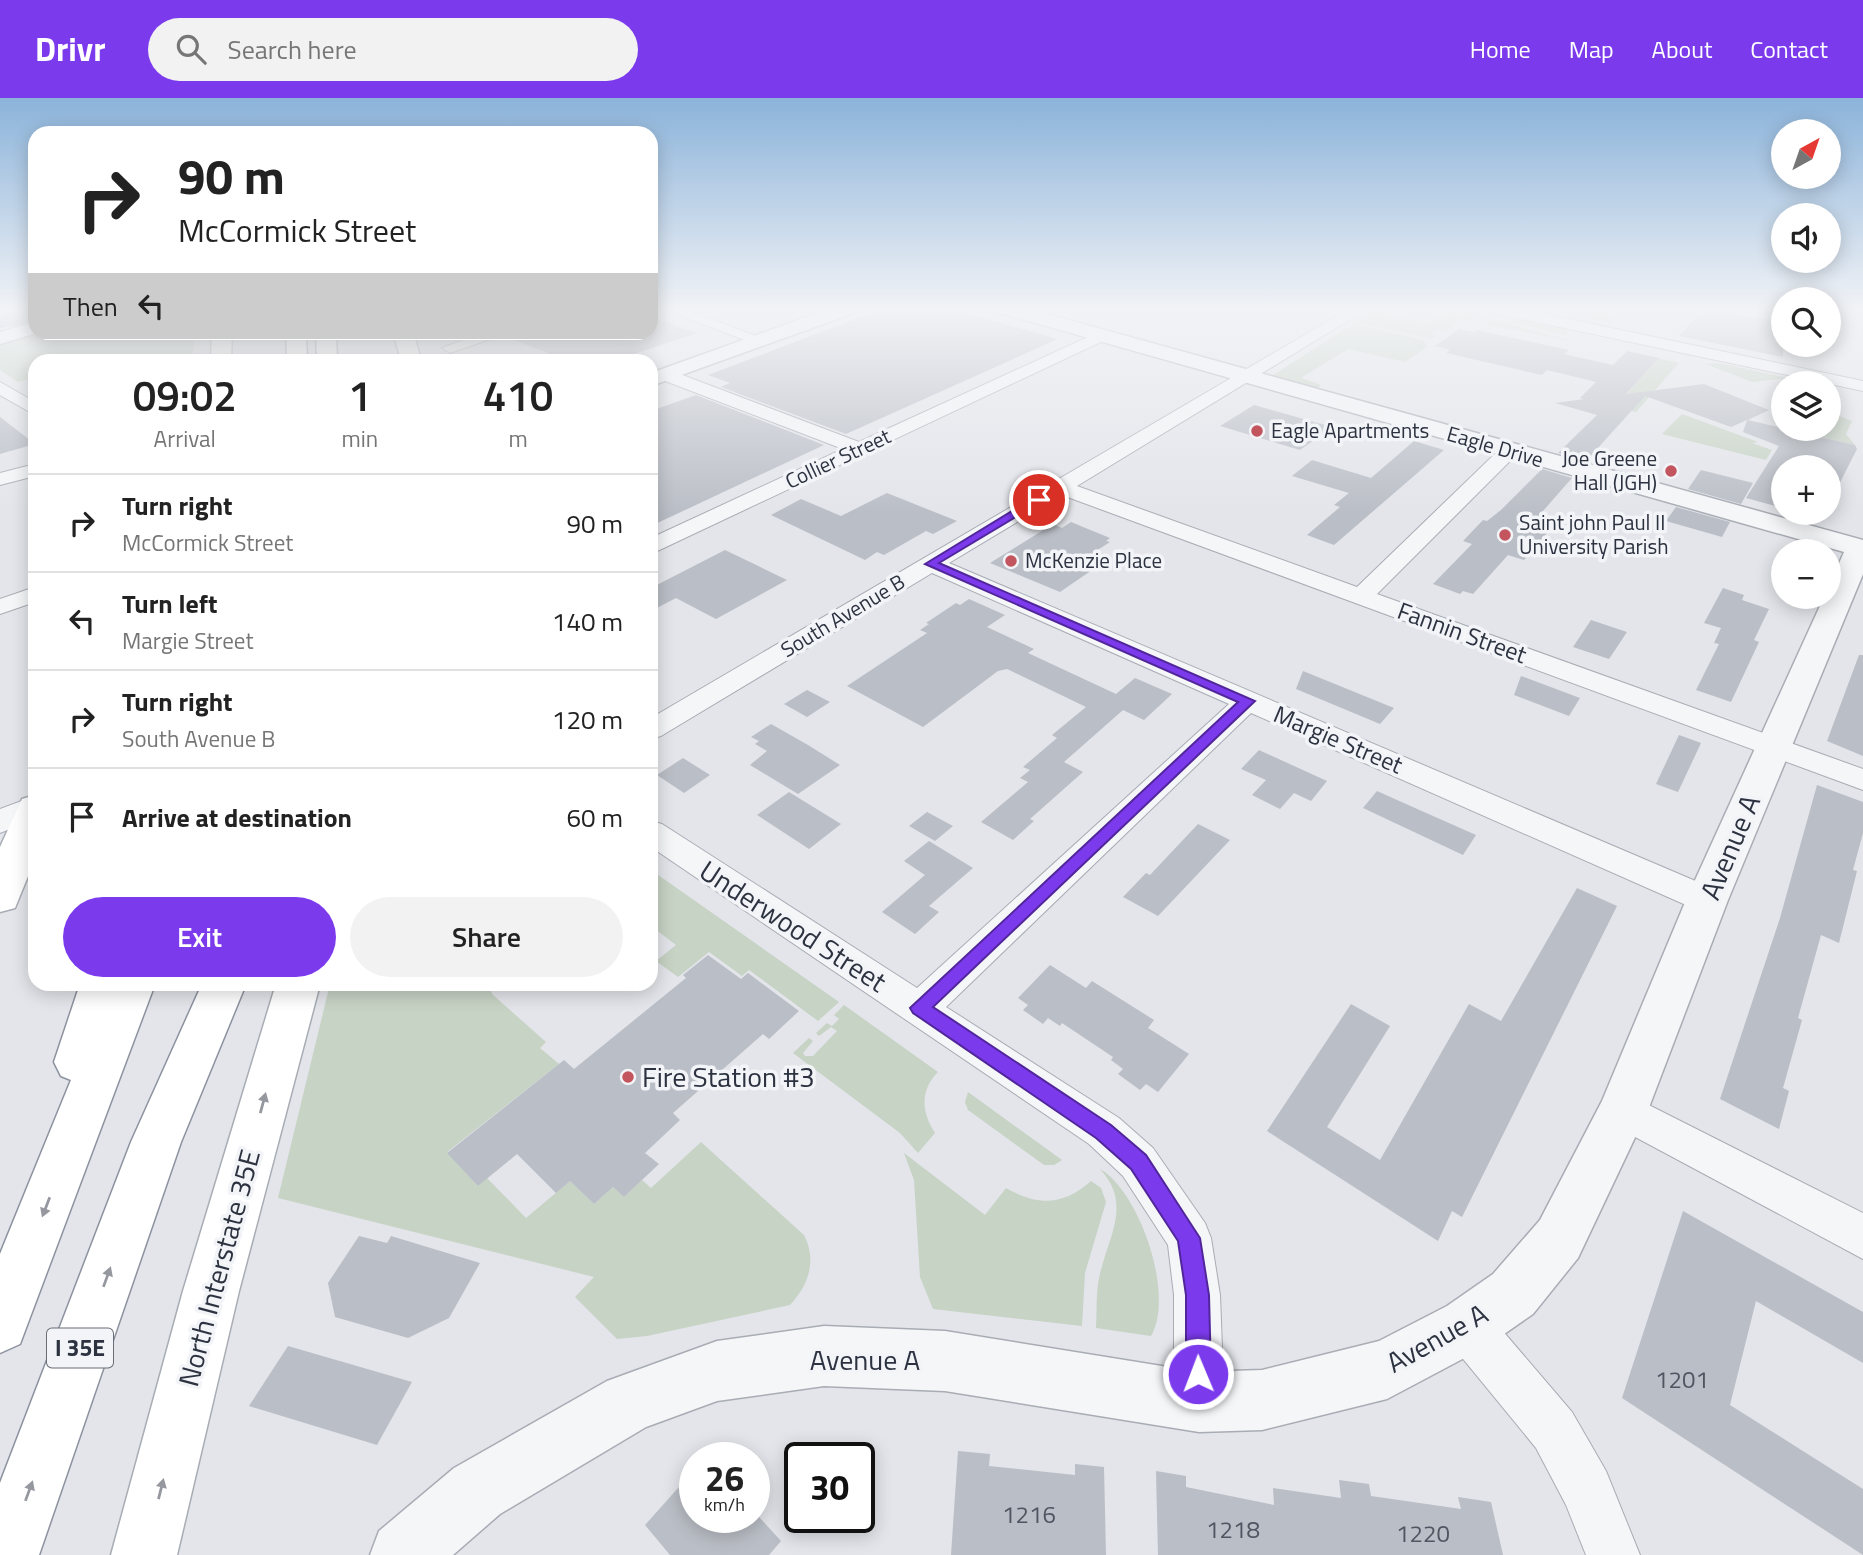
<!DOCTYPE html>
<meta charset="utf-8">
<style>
:root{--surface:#fff;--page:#f2f2f2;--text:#222;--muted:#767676;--line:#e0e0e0;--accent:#7c3aed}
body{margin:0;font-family:"Titillium Web",sans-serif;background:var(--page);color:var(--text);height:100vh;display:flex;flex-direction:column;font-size:26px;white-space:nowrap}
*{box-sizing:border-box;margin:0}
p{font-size:23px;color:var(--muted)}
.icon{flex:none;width:38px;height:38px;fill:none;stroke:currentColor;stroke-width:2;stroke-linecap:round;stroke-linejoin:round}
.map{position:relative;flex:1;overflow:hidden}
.side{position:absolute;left:28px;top:256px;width:630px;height:637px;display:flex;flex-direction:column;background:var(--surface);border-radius:21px;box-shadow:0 4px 18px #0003}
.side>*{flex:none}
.banner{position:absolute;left:28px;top:28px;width:630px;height:214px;border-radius:21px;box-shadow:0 4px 18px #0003;background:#fff;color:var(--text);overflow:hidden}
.needle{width:46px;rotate:40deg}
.tools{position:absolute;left:1771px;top:21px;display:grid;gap:14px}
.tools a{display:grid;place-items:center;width:70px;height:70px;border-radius:50%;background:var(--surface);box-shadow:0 4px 18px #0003;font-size:35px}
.speed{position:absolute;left:679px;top:1344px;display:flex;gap:14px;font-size:35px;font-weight:700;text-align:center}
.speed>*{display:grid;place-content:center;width:91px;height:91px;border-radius:50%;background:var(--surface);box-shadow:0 4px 18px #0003;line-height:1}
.speed small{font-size:18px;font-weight:400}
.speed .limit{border:4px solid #111;border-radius:10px;background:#fff;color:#111}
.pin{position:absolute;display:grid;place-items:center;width:60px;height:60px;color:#fff;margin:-30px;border:4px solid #fff;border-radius:50%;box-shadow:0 2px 7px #0007}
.me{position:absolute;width:77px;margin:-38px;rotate:359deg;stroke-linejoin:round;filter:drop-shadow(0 0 5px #0008)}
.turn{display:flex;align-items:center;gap:24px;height:147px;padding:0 35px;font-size:32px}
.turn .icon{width:91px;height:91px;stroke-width:2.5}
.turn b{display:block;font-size:49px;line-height:60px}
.then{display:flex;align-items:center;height:66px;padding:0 35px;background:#0003;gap:14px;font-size:26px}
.eta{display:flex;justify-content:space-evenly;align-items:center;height:119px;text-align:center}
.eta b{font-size:42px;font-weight:600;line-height:49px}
.button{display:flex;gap:14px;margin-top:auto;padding:14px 35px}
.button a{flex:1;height:80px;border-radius:42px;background:var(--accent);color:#fff;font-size:28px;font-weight:600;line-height:80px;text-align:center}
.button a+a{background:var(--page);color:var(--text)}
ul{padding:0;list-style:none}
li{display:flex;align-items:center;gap:21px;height:98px;padding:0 35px;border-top:2px solid var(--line)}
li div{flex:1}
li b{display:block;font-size:26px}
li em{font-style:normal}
header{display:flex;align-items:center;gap:42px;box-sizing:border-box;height:98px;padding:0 35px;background:var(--accent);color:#fff}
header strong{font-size:33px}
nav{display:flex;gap:38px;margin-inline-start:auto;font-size:24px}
.search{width:490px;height:63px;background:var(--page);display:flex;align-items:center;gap:18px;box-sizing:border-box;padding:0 24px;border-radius:38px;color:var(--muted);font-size:26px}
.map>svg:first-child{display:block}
</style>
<header>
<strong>Drivr</strong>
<div class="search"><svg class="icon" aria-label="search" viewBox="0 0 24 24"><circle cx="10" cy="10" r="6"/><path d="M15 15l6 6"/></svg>Search here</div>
<nav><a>Home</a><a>Map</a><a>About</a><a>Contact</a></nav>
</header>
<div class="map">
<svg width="1863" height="1457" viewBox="0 0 1863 1457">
<rect width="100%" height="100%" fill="#e3e5ea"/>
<g fill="#c7d3c5">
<path d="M1451,211l121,32 -85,-16 5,-4 -17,-4 -5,4 -8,-2 -18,13 -9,-2 -5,4 8,2 -6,3 -76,-17 18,-11 56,12z"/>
<path d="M1464,211l101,20 4,5h-10z"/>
<path d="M1569,211h35l10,14 -51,-8z"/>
<path d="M1353,226l70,16 4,7 -22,15 -57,-13 -47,29 20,7 -5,4 -46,-12z"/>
<path d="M35,234l160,1 -3,27h-157v18l-17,4 -18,-12v-28z"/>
<path d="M1659,260l20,5 -43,49 -21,-5z"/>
<path d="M1717,265l11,2 61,13 -37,4 -46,-18z"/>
<path d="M1829,314l23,9 -6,13 9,11 -54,-13 28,-3z"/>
<path d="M1682,316l76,28 -6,1 20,7 -6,10 -104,-26z"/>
<path d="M651,772l188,132 -21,19 -69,-51 -7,6 -33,-24 -31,25 -22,-16 20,-16 -25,-19z"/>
<path d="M330,886h156l7,11 53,47 -6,6 19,16 -112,88 31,34 9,-8 39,40 44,-37 24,23 19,-17 11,10 18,-17 9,8 50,-46 103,93c13,25 5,50 -14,70l-143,31 -30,3 -42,-42 19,-20 -316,-79z"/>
<path d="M844,907l94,67c-18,18 -17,40 -3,61l-17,20 -18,-20 -107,-80 16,-15 4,3 -10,12 2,3h8l24,-25 -6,-4 -12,9 -3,-3 11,-10 5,3 7,-7 -5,-4z"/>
<path d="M968,994l94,68 -8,5h-10l-76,-55 -3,-8z"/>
<path d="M904,1055l81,62 21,-27c32,18 57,18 85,-7l10,7 5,14 -21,71 -3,53 -149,-17 -13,-32 -6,-97z"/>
<path d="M1100,1071c40,23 75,126 51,167l-55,-8c1,-17 0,-35 3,-50 9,-42 34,-73 1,-109z"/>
</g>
<path fill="#a1b1c6" d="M0,211h35v14l-35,5v-10l5,-4z"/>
<g fill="#babec6">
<path d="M881,211h71l106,30 -212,95 -125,-47 9,-4 -22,-8z"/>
<path d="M1704,211l79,13v35l-104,-21z"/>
<path d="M651,219l46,16 -81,27h-50l-60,-23 7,-5h138z"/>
<path d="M1459,231l15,3 3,-2 92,20 -5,4 49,11 14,-14 32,7 -33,36 78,-10 65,26 -21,10 107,25 2,4 -28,55v-37h-46v41l-37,-10 33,-52 -36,-14 4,-12 -16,7 -86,-31 -59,65 -28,-8 39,-38 -42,-12 29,-4 -4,-1 16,-16 -49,-12 -5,5 -96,-22 4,-3 -15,-4z"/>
<path d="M696,297l128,50 -173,81v-115z"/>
<path d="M1254,307l78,22 -32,23 -80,-24z"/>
<path d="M0,319l35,27 -35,10z"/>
<path d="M1414,343l30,9 -110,95 -27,-10 33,-28 -6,-2 15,-12 -57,-17 20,-16 59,18z"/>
<path d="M1542,371l30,9 -37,42 19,5 -30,35 -16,-5 -35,39 -10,-3 -3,3 -27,-10 39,-40 -9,-3 20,-21 4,1 14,-11z"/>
<path d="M1701,372l52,13 -12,21 -53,-15z"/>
<path d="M887,395l70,28 -24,13 -7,-3 -42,24 -7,-3 -12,8 -94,-45 30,-16 40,17z"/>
<path d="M1676,409l54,15 -8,15 -56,-16z"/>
<path d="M1071,424l39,16 -4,3 4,1 -14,9 15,6 -51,35 -70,-29 63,-39 9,4z"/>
<path d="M725,452l62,30 -71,39 -40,-21 -25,13v-23z"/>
<path d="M1723,490l21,7 -2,5 27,9 -15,31 5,2 -28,60 -35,-12 23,-46 -5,-1 7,-15 -17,-5z"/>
<path d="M969,501l36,16 -18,12 47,22 -6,4 88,41 19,-16 37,16 -28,26 -21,-10 -59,52 19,10 -53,47 4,2 -21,19 -32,-18 47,-40 -8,-4 10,-8 -7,-3 34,-29 -5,-3 34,-28 -79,-38 -9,2 -75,56 -76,-41 80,-53 -7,-3 9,-6 -3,-1 30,-20 4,2z"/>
<path d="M1591,522l36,12 -18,27 -36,-12z"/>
<path d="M1859,557h4v101l-36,-15z"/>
<path d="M1303,573l91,37 -14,16 -84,-35z"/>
<path d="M1521,578l59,22 -11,18 -55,-21z"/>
<path d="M807,592l23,12 -23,15 -23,-13z"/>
<path d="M771,626l37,21 32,20 -42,29 -48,-29 17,-14 -12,-7 4,-3 -8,-4z"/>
<path d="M1679,637l22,8 -23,49 -22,-8z"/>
<path d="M1259,652l68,31 -16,20 -17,-8 -14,16 -28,-14 14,-15 -25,-11z"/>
<path d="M683,660l27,17 -26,18 -27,-18z"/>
<path d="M1817,687l46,17v31l-10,37 4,1 -18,72 -18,-8 -23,83 4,2 -19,68 6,3 -10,38 -59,-30 60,-181z"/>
<path d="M1377,693l38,17 61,27 -13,20 -100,-47z"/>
<path d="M789,694l52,32 -32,25 -52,-34z"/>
<path d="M927,714l26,14 -18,15 -26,-15z"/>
<path d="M1198,726l32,16 -72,76 -35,-19 23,-24 4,2z"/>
<path d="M929,743l44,27 -44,38 10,6 -24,22 -33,-22 43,-37 -21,-14z"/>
<path d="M1577,790l40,18 -155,311 -10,-6 -14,30 -171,-110 84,-127 39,22 -63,101 53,33 89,-156 32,17z"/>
<path d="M708,857l33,24 7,-6 51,38 -30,28 -6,-5 -90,79 7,7 -35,33 14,11 -35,33 -11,-10 -19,17 -24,-23 -14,12 -39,-39 -39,32 -31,-33 117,-93 10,9 112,-91 -3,-3z"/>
<path d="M1050,867l36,23 6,-7 62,39 -6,8 41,26 -31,38 -12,-8 -6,6 -22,-16 5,-5 -12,-9 2,-3 -51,-34 -2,3 -12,-8 -5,6 -20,-14 5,-5 -10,-7z"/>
<path d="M1683,1113l180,101v51l-107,-62 -26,104 133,84v66l-241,-157z"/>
<path d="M359,1138l28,7 4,-7 89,27 -31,55 -41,20 -73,-21 -7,-34z"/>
<path d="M288,1248l124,36 -35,63 -128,-39z"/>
<path d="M958,1353l32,3 -1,12 86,9v-11l29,3 2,88h-155z"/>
<path d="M695,1371v48h64l22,24 -12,14h-99l-25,-30z"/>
<path d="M1156,1373l30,5v11l88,18 -1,-17 68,10 -2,-18 30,4 2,12 90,13 -3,-12 33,5 12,53h-345z"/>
</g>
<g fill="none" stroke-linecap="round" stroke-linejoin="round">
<g stroke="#a8acb4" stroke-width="2">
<g id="minor">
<path d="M662,211h22l83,31 -8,5 -6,-2z"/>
<path d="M1349,211h18l-290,177 280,101 145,-140h14l3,4 -3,4 -139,139 486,175v21l-801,-295 -113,68 770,328 5,9 -5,9 -12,4 -12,-4 -444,-196 -305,294 173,111 34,30 52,75 6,15 9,57 4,107 -7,18 -18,7 -18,-7 -7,-18v-107l-6,-50 -45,-69 -34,-32 -438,-297v-26l11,3 255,164 312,-284 -297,-131 -271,163 -10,3v-21z"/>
<path d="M1491,211h30l342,72v10l-365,-77z"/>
<path d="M1852,211h11v6l-9,-3z"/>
<path d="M1101,233l6,2v6l-456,215v-16l192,-89 -183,-70 -3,-4 3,-4h12l187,71z"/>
<path d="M485,234h26l-61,21 -8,-5z"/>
<path d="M0,284l35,20v13l-35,-20z"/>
<path d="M35,366v12l-35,9v-12z"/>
<path d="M35,489v15l-35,12v-15z"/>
<path d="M35,698v23l-35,14v-24z"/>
<path d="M1623,994l240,121v46l-254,-136 -6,-13 6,-13z"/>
<path d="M1467,1204l17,7 88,103 34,59 34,84h-54l-20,-50 -30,-57 -86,-105 -7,-17 7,-17z"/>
</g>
</g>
<g stroke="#a8acb4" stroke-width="3">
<g id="tertiary">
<path d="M829,211h27l-2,4 -203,73v-13z"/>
<path d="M998,211h31l834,231v34l-135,326 -80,210 -70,148 -45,56 -46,32 -100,53 -125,31 -63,2 -254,-41 -121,-5 -107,15 -71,26 -146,87 -47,41h-83l9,-24 75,-63 153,-87 110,-40 107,-15 121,5 254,41 63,-2 117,-29 68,-35 46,-32 47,-54 62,-119 84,-201 138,-303h5v-11l15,-34 -844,-239z"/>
<path d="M35,224v10h5l-40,12v-12z"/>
</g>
</g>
<g stroke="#a8acb4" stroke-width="3">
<g id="secondary">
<path d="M212,234h20l-1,28h-20z"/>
<path d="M393,234h20l8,28h-20z"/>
<path d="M35,697v64l-20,49 -15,4v-65l22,-48z"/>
<path d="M276,886h44l-81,307 -62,264h-66l72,-264z"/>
</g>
</g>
<g stroke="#8c929f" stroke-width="3">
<g id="motorway">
<path d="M286,234h20l1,28h-20z"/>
<path d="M316,234h20l1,28h-20z"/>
<path d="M80,886h75l-135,360 -20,9v-99l71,-174 -10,-4 -7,-14z"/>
<path d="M202,886h44l-65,158 -142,413h-39v-72l131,-341z"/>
</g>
</g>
<use href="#minor" fill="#f5f6f8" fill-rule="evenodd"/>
<use href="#tertiary" fill="#f5f6f8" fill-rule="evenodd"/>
<use href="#secondary" fill="#fff" fill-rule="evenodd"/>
<use href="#motorway" fill="#fff" fill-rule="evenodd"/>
</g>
<defs><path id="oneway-solid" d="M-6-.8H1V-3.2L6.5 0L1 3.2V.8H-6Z" transform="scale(1.75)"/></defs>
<g fill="#9698a0">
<use href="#oneway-solid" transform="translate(263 1005) rotate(-75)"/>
<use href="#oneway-solid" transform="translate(46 1109) rotate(111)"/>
<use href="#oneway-solid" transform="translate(107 1179) rotate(-70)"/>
<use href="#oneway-solid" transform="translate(161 1391) rotate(-76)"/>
<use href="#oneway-solid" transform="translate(29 1393) rotate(-70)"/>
</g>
<linearGradient id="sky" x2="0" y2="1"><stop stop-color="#8bb3da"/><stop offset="0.51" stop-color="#f2f3f6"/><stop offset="1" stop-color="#f2f3f6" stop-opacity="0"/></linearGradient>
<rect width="1863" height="415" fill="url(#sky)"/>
<path fill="#7c3aed" stroke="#51269a" stroke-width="2" d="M1035,399l9,3 -105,63 316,138 -322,306 178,118 35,30 54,83 9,57 2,79 -4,9 -9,3 -8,-3 -4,-9v-79l-8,-54 -47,-72 -35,-31 -183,-125 -3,-5 328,-306 -313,-138z"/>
<g fill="#c2555e" stroke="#f2f4f7" stroke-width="2.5">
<circle cx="1257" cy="333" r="7"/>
<circle cx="1671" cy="373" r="7"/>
<circle cx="1505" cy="437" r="7"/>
<circle cx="1011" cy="463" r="7"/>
<circle cx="628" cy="979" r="7"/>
</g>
<g text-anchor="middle" stroke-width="7" stroke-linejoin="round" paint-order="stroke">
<g font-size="21" fill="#2c3240" stroke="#f2f4f7" text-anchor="start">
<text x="1271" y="340">Eagle Apartments</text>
<text x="1657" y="368" text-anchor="end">Joe Greene<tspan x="1657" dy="24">Hall (JGH)</tspan></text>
<text x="1519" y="432">Saint john Paul II<tspan x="1519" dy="24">University Parish</tspan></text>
<text x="1025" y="470">McKenzie Place</text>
</g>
<g font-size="21" fill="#2c3240" stroke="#f2f4f7">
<text transform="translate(1495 349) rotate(16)" y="7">Eagle Drive</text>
<text transform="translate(838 361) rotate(-25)" y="7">Collier Street</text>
<text transform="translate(843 518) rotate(-31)" y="7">South Avenue B</text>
</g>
<rect fill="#f2f4f7" stroke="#676c77" stroke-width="2" x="47" y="1230.5" width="66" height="39" rx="5"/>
<g font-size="23" font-weight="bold" fill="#2c3240">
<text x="80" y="1258">I 35E</text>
</g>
<g font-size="24" fill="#2c3240" stroke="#f2f4f7">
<text transform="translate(1462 535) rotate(20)" y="8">Fannin Street</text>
<text transform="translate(1338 642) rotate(23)" y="8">Margie Street</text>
</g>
<g font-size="24" fill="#505562">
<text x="1682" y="1290">1201</text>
<text x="1029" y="1425">1216</text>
<text x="1233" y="1440">1218</text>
<text x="1423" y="1444">1220</text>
</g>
<g font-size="28" fill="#2c3240" stroke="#f2f4f7">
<text transform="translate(1730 749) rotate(-67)" y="10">Avenue A</text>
<text transform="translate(793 828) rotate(33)" y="10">Underwood Street</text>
<text transform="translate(219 1170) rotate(-75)" y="10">North Interstate 35E</text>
<text transform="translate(1437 1240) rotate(-29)" y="10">Avenue A</text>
<text x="865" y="1272">Avenue A</text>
</g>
<g font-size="28" fill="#2c3240" stroke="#f2f4f7" text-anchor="start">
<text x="642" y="989">Fire Station #3</text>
</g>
</g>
</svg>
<div class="tools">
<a><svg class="needle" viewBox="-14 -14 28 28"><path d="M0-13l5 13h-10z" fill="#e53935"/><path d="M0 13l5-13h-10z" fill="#767676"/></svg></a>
<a><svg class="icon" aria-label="sound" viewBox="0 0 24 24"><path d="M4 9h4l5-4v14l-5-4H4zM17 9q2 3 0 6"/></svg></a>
<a><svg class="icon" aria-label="search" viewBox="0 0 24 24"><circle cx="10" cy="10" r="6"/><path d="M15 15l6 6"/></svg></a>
<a><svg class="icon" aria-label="layers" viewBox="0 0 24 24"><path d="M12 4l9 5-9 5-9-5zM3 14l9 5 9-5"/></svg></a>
<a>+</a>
<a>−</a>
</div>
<div class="speed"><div>26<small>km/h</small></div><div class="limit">30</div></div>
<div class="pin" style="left:1039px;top:402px;background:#d93025"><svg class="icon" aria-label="arrive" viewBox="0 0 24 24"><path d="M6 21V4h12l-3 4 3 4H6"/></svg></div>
<svg class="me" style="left:1198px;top:1276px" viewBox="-20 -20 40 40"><circle r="17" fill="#7c3aed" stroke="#fff" stroke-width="3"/><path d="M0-11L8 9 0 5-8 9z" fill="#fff"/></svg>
<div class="banner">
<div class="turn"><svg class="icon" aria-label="right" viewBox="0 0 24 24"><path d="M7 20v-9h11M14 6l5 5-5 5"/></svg><div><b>90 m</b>McCormick Street</div></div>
<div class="then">Then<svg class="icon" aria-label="left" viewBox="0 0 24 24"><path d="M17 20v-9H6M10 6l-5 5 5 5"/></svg></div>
</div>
<section class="side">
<div class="eta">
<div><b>09:02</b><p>Arrival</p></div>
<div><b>1</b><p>min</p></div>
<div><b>410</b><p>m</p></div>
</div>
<ul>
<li><svg class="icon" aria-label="right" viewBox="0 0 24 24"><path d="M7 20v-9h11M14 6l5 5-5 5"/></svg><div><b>Turn right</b><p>McCormick Street</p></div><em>90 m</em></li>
<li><svg class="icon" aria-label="left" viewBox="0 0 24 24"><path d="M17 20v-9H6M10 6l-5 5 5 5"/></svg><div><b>Turn left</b><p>Margie Street</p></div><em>140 m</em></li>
<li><svg class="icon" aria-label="right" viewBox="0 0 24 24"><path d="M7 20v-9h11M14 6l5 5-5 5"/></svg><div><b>Turn right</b><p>South Avenue B</p></div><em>120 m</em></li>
<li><svg class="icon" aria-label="arrive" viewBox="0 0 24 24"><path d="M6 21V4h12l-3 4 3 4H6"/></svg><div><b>Arrive at destination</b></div><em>60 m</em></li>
</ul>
<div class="button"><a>Exit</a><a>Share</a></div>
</section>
</div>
